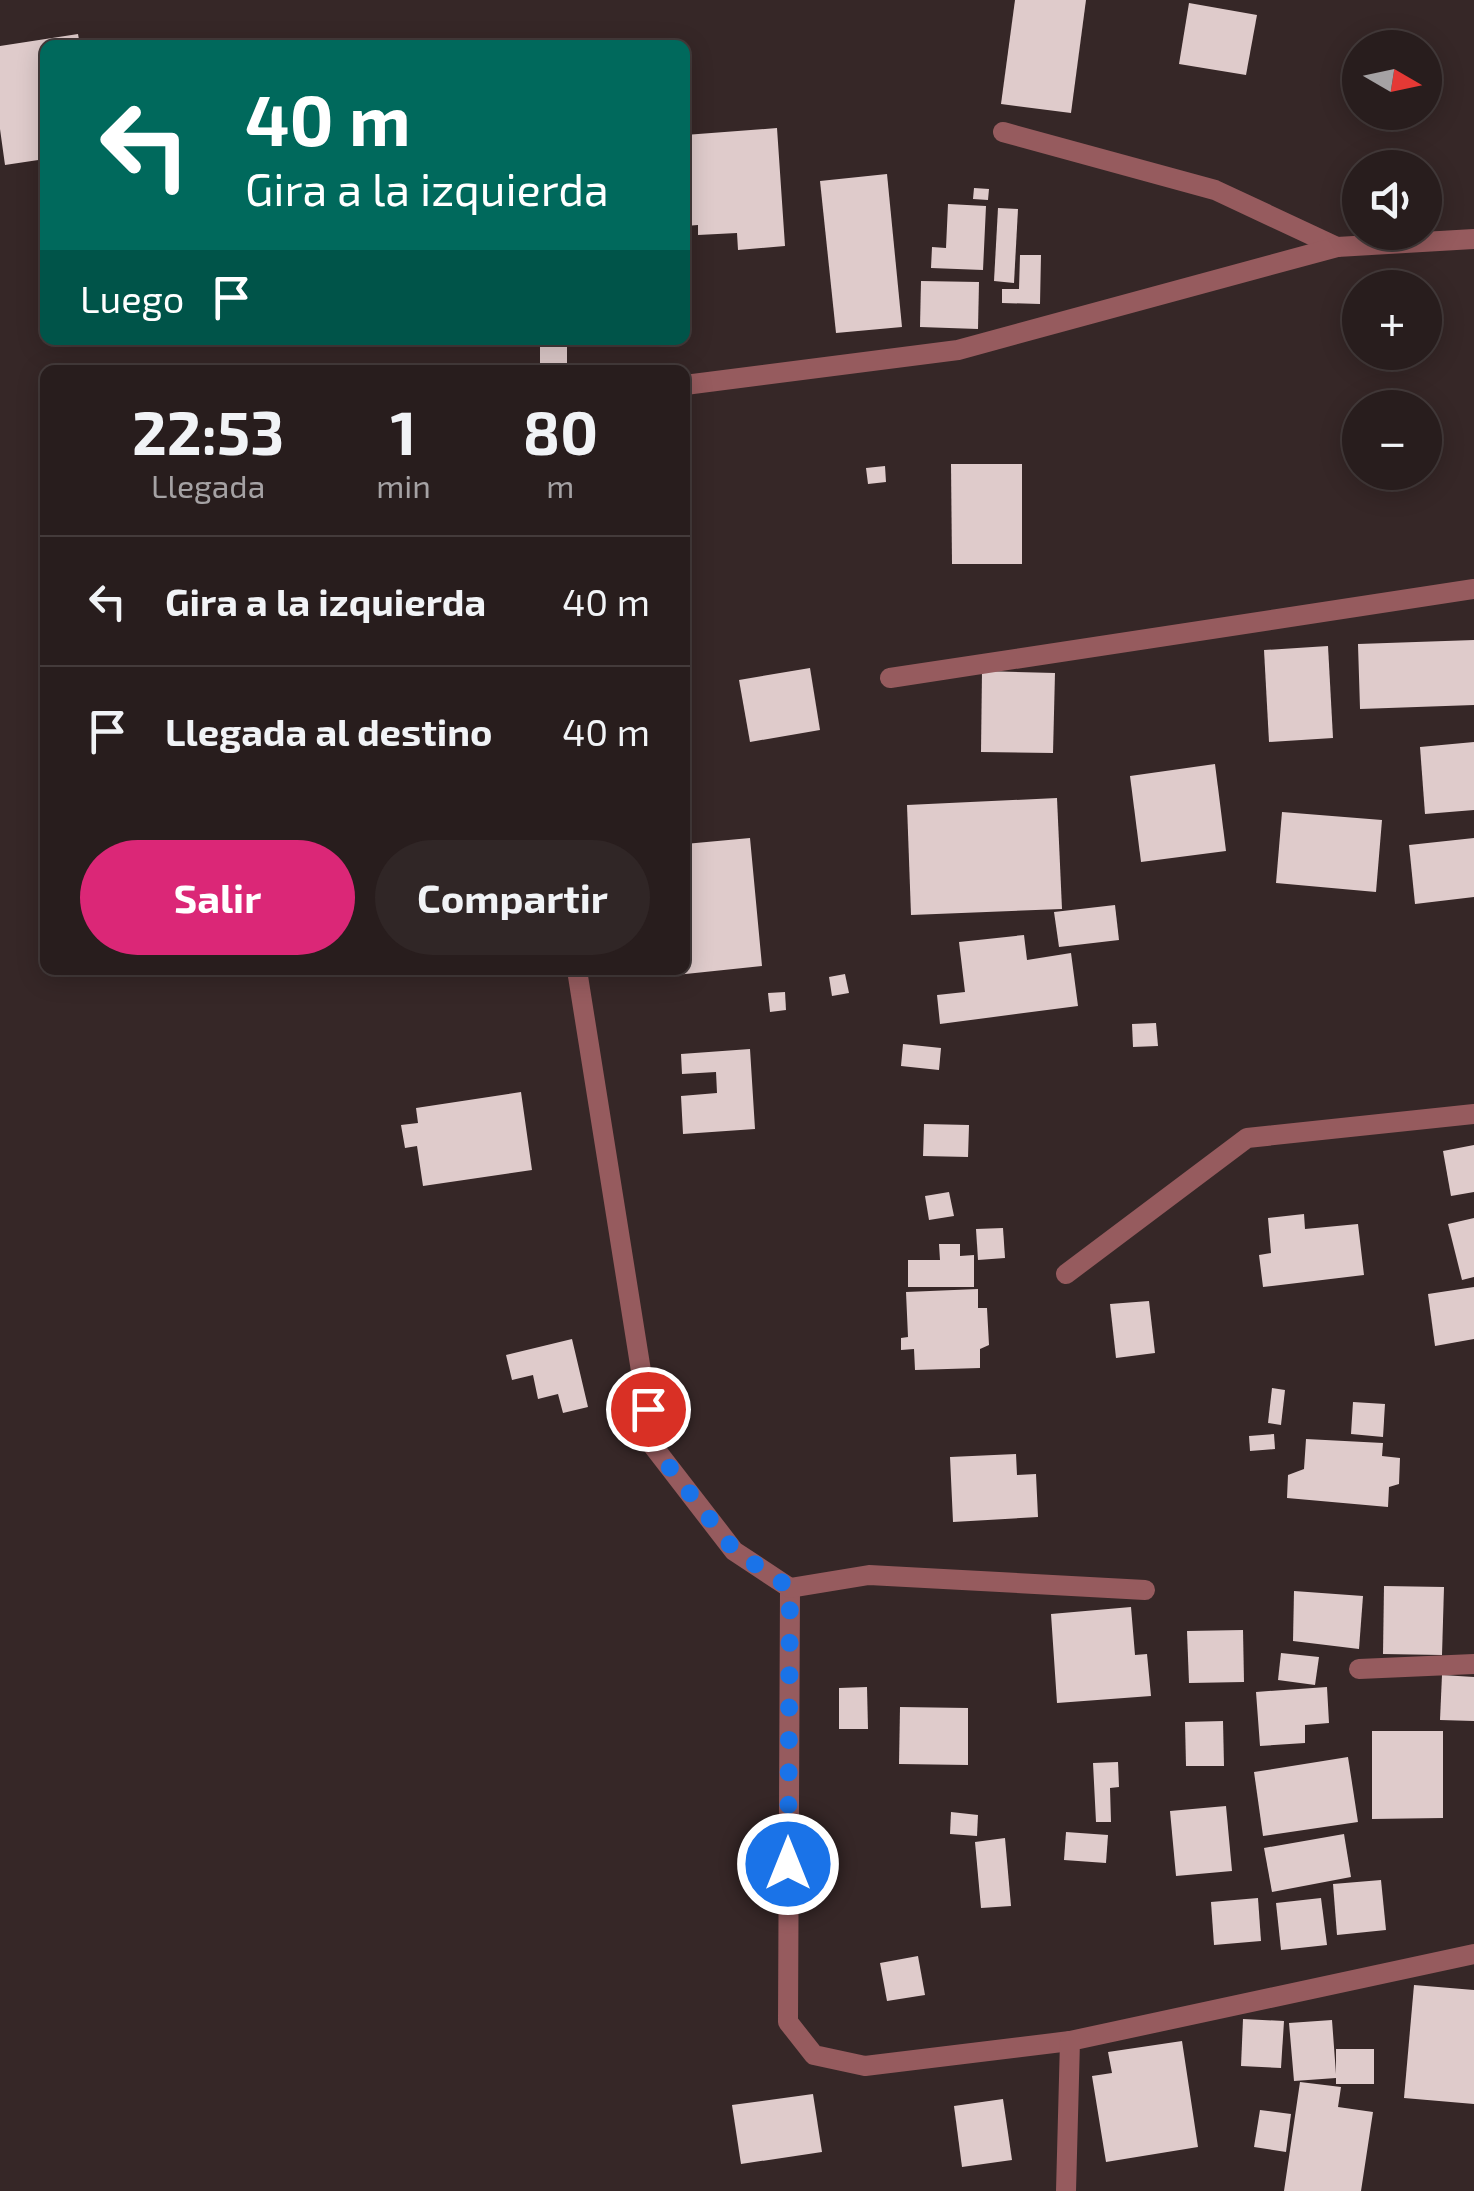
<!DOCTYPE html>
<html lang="es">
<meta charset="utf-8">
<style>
:root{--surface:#281d1d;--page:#302626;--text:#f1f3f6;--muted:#a5a2a4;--line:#443b3b;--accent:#db2777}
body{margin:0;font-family:"Exo 2",sans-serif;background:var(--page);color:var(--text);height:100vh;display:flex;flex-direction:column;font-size:38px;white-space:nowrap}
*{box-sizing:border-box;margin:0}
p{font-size:32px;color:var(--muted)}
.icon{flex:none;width:55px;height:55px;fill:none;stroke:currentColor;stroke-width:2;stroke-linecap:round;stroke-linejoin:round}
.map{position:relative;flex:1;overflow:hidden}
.sheet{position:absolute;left:40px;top:365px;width:650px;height:610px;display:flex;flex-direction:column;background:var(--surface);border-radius:15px;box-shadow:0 5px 25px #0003,0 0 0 2px var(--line)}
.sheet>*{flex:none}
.guide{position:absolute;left:40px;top:40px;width:650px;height:305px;border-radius:15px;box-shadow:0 5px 25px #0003,0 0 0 2px var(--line);background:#00695c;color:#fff;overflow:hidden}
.needle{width:65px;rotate:99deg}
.buttons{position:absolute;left:1342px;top:30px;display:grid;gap:20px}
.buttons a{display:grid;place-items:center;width:100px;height:100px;border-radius:50%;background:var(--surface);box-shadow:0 5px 25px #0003,0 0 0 2px var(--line);font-size:50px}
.pin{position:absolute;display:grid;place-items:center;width:85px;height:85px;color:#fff;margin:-42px;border:5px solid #fff;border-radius:50%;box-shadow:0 2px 10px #0007}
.me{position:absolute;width:110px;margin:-55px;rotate:0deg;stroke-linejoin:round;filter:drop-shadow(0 0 8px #0008)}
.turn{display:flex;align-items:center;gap:35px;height:210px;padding:0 40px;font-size:45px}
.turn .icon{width:130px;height:130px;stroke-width:2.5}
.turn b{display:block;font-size:70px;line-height:85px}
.then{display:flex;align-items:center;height:95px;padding:0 40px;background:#0003;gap:20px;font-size:38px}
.eta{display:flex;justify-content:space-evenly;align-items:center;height:170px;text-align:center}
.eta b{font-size:60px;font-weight:700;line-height:70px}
.action{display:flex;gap:20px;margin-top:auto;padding:20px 40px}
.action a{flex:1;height:115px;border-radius:60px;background:var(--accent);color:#fff;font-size:40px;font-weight:700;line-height:115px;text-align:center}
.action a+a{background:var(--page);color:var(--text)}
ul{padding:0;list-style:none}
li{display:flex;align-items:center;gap:30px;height:130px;padding:0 40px;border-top:2px solid var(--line)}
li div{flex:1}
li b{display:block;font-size:38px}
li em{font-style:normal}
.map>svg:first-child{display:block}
</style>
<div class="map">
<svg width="1474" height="2191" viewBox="0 0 1474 2191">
<rect width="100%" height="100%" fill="#362727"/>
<g fill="#dfcbcb">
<path d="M1015,0h71l-15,113 -70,-9z"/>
<path d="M1189,3l68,12 -11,60 -67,-11z"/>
<path d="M78,34l2,11h-35v114l-40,6 -5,-36v-83z"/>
<path d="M777,128l8,118 -47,4 -1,-17 -39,2v-10l-13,1v-91z"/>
<path d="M887,174l15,153 -66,6 -16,-152z"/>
<path d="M974,188l15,1 -1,11 -15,-1z"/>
<path d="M948,204l38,2 -3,64 -52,-2 1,-21 14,1z"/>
<path d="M998,208l20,1 -4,74 -20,-2z"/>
<path d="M1020,255h21l-1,49 -38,-1v-14h17z"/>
<path d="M921,281l58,1 -1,47 -58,-2z"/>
<rect x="540" y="340" width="27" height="30"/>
<path d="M951,464h71v100h-70z"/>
<path d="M885,466l1,16 -18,2 -2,-16z"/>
<path d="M1474,640v65l-114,4 -2,-65z"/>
<path d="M1328,646l5,92 -64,4 -5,-92z"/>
<path d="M810,668l10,62 -70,12 -11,-62z"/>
<path d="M982,671l73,2 -2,80 -72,-1z"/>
<path d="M1474,742v68l-49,4 -5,-67z"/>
<path d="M1215,764l11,87 -85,11 -11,-86z"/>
<path d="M1057,798l5,111 -151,6 -4,-110z"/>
<path d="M1282,812l100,8 -6,72 -100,-9z"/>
<path d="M750,838l12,128 -86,9 -1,-5h10v-126z"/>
<path d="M1474,838v59l-59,7 -6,-59z"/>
<path d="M1115,905l4,35 -60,7 -5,-35z"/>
<path d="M1024,935l3,25 44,-7 7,53 -138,18 -3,-29 28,-3 -6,-50z"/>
<path d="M845,974l4,19 -17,3 -3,-19z"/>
<path d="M785,992l1,18 -16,2 -2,-19z"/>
<path d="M1156,1023l2,23 -25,1 -1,-23z"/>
<path d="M903,1044l38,4 -2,22 -38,-4z"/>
<path d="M750,1049l5,80 -72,5 -2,-38 36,-3 -1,-21 -34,2 -1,-20z"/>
<path d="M521,1092l11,78 -109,16 -6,-40 -12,2 -4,-23 17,-2 -2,-15z"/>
<path d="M924,1124l45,1 -1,32 -45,-1z"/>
<path d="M1474,1145v47l-23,4 -8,-45z"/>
<path d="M949,1192l5,24 -25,4 -4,-24z"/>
<path d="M1304,1214l1,15 53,-5 6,51 -101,12 -4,-32 12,-2 -3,-35z"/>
<path d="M1474,1218v59l-12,3 -14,-56z"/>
<path d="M1003,1228l2,30 -27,2 -2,-31z"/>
<path d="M939,1244h21v12l14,-1v32h-66v-27h32z"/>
<path d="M1474,1287v52l-39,7 -7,-52z"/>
<path d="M978,1289v19h9l2,37 -9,4v19l-65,2 -1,-21 -13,1v-12l7,-1 -2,-45z"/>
<path d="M1149,1301l6,52 -39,5 -6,-54z"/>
<path d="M572,1339l16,68 -25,6 -5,-19 -20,5 -5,-24 -21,5 -6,-25z"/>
<path d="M1272,1388l13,2 -4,35 -13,-2z"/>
<path d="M1353,1402l32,2 -2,33 -32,-3z"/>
<path d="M1274,1434l1,15 -25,2 -1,-15z"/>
<path d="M1306,1439l77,4 -1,13 18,2 -1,26 -10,3 -1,20 -101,-9 1,-23 16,-6z"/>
<path d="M1016,1454l1,21 19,-1 2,43 -85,5 -3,-65z"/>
<path d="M1384,1586l60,1 -2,68 -59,-1z"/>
<path d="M1294,1591l69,5 -4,53 -66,-8z"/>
<path d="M1131,1607l4,48 12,-1 4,42 -94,7 -6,-89z"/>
<path d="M1243,1630l1,52 -55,1 -2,-52z"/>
<path d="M1281,1653l38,4 -4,28 -37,-5z"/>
<path d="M1442,1675l32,2v44l-34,-1z"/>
<path d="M867,1687l1,42h-29v-41z"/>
<path d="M1327,1687l2,36 -24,2v18l-45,3 -4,-54z"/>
<path d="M900,1707l68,1v57l-69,-1z"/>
<path d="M1223,1721l1,45h-38l-1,-44z"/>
<path d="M1372,1731h71v87l-71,1z"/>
<path d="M1348,1757l10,65 -95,14 -9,-64z"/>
<path d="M1118,1762l1,25 -9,1 1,34h-15l-3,-59z"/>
<path d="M1226,1806l6,65 -56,5 -6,-65z"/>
<path d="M951,1812l27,3 -1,21 -27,-2z"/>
<path d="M1066,1832l42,3 -2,28 -42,-3z"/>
<path d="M1344,1834l7,43 -79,15 -8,-44z"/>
<path d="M1005,1838l6,68 -30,2 -6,-66z"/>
<path d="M1381,1880l5,50 -49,5 -4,-51z"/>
<path d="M1258,1898l3,43 -47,4 -3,-43z"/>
<path d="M1321,1898l6,47 -46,5 -5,-47z"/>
<path d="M918,1956l7,39 -38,6 -7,-38z"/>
<path d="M1414,1985l60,5v114l-70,-6z"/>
<path d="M1243,2019l41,2 -3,47 -40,-2z"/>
<path d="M1332,2020l4,54v-25h38v35h-38v-6l-42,3 -5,-58z"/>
<path d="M1182,2041l16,106 -92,15 -14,-86 20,-3 -4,-21z"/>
<path d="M1300,2082l41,5 -3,20 35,5 -12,79h-77z"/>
<path d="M813,2094l9,58 -81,12 -9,-59z"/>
<path d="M1003,2099l9,61 -50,7 -8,-61z"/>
<path d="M1260,2110l31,4 -5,38 -32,-5z"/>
</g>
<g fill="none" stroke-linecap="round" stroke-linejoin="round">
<g stroke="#965b5e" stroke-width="20">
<path d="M1003,132l212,58 122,57"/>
<path d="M685,385l273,-35 379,-103 137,-8"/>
<path d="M890,678l584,-89"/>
<path d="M577,970l76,476 81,105 56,37 -2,434 26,33 51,11 205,-25"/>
<path d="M1066,1274l181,-136 227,-24"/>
<path d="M790,1588l79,-13 276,15"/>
<path d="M1359,1669l115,-5"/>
<path d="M1066,2191l4,-150 404,-87"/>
</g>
</g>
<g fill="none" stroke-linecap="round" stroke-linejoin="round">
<path stroke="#1a73e8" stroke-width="18" stroke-dasharray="0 32.4" d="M648,1409l5,37 81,104 56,38 -2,276"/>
</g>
</svg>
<div class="buttons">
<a><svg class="needle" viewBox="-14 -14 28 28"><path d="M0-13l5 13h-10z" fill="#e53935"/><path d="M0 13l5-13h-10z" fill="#a5a2a4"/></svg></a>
<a><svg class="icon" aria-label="sound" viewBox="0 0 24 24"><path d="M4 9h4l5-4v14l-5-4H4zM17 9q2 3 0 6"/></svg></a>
<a>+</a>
<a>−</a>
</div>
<div class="pin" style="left:648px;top:1409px;background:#d93025"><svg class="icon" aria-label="arrive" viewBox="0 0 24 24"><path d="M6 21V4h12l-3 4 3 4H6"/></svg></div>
<svg class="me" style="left:788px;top:1864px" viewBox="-20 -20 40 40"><circle r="17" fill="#1a73e8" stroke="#fff" stroke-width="3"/><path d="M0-11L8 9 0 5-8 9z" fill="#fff"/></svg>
<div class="guide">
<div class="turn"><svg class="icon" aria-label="left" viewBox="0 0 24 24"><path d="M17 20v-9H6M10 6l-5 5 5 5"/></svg><div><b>40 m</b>Gira a la izquierda</div></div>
<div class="then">Luego<svg class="icon" aria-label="arrive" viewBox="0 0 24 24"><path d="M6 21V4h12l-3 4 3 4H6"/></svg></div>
</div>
<section class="sheet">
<div class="eta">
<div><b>22:53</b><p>Llegada</p></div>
<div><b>1</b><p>min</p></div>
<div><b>80</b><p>m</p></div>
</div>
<ul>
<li><svg class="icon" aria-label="left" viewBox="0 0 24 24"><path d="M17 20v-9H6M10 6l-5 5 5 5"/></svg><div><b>Gira a la izquierda</b></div><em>40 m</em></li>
<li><svg class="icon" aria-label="arrive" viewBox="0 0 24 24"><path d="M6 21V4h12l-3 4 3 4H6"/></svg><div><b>Llegada al destino</b></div><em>40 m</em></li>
</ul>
<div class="action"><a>Salir</a><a>Compartir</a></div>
</section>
</div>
